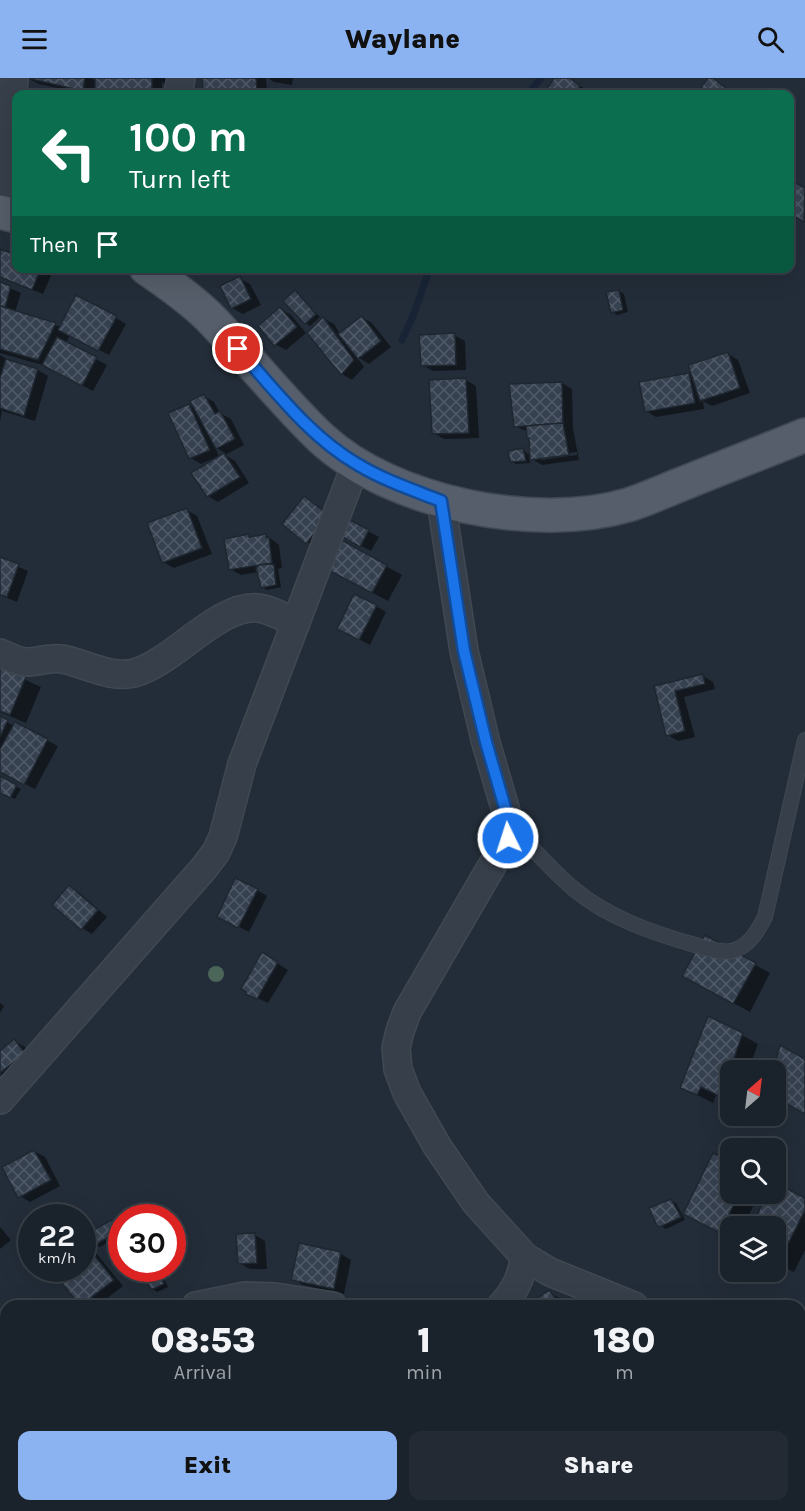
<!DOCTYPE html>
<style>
:root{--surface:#1a222b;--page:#232a33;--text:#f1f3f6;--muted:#9fa4a9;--line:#383f47;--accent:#8cb3f1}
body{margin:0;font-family:Karla,sans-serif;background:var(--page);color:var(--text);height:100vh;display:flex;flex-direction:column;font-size:22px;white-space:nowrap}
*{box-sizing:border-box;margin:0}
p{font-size:20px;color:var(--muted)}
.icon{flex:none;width:33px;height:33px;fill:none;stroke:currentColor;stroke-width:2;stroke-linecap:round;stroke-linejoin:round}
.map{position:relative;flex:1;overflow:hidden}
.panel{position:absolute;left:0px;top:1222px;width:806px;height:212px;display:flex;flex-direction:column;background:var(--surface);border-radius:18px 18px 0 0;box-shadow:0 6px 24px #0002,0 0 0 2px var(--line)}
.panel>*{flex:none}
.top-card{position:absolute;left:12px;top:12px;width:782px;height:183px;border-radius:12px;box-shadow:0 6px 24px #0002,0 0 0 2px var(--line);background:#0b6e4f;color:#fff;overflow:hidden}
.needle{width:39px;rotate:28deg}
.controls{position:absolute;left:720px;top:982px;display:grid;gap:12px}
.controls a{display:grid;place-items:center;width:66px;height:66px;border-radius:12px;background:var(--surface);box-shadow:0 6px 24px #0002,0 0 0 2px var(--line);font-size:30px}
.speed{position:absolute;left:18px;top:1126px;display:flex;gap:12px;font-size:30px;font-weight:700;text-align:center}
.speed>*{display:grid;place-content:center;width:78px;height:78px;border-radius:50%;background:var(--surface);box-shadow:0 6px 24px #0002,0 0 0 2px var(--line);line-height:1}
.speed small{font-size:15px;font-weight:400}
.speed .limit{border:9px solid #d22;background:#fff;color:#111}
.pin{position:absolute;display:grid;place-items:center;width:51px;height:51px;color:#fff;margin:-26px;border:3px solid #fff;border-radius:50%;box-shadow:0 2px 6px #0007}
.me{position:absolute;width:66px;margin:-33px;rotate:356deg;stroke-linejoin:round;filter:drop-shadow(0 0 4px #0008)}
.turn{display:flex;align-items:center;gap:21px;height:126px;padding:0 18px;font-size:27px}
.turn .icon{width:78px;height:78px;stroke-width:2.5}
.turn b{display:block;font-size:42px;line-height:51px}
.then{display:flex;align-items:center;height:57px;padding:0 18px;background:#0003;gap:12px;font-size:22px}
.eta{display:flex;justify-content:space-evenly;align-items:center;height:102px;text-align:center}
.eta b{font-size:36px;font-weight:800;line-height:42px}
.primary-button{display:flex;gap:12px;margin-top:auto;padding:12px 18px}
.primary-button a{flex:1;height:69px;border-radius:12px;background:var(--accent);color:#111;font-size:24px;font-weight:800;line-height:69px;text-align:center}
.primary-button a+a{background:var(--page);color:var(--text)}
header{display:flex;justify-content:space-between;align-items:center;height:78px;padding:0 18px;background:var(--accent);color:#111;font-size:27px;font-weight:800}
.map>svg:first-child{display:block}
</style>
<header><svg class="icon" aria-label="menu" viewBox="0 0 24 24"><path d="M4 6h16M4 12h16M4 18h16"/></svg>Waylane<svg class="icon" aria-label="search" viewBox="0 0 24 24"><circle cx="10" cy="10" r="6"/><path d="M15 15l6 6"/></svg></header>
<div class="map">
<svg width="805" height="1433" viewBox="0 0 805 1433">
<defs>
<pattern id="building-cross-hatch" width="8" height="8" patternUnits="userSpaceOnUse" patternTransform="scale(1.5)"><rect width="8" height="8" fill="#364150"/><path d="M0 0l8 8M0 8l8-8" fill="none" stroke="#515a68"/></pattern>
</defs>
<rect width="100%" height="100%" fill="#232d39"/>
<g fill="#0007" fill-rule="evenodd">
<path d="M91,0l6,3v-3h87v5l-19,1 -3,-2v12h-63l-4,-8 -1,8h-13v-1l-42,-9 -10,-5z"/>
<path d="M203,0h63l1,13 12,3 47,-3 6,3h-127z"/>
<path d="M268,0h25l-1,7 -18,-3z"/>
<path d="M555,0h14l21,15 -2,1h-42z"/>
<path d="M709,0l11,5 14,11h-37z"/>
<path d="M0,172l16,7v11h28l8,5 -9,21 -43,-17z"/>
<path d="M582,190h21v3l-16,3z"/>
<path d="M239,200l11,6 11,21 -18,9 -11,-6z"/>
<path d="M0,206l21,9 -6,19 46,15 55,-9 10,6 -17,31 -39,-20 -4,8 41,22 -14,26 -47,-25 -46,-13z"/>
<path d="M619,213l5,3 4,18 -11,3 -5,-3z"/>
<path d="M295,214l25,25 -10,9 -4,-3z"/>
<path d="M281,231l10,6 15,18 -20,17 -11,-6z"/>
<path d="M362,239l10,6 19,24 -22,17 -13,-8 8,11 -12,13 -10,-6 -19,-56 11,6 6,10z"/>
<path d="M454,257l11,6 1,29 -33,1 -11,-6z"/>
<path d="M728,276l10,6 12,33 -38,13 -9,-5 1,8 -48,8 -10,-6 43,-37 5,3z"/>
<path d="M0,277l12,7 26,8 10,6 -13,45 -33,-10 -2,10z"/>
<path d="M466,302l10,6 3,52 -35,1 -11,-6z"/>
<path d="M562,305l10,6 1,40 6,31 -37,5 -13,-8 1,6 -14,1 -4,-3 11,-12 5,5 5,-1 -5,-21 -13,-6zM577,374v3l-36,5v-3z"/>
<path d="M204,318l10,6 6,11 11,6 13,26 -19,10 10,6 14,22 -31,19 -10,-6 9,-39 -16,7 -10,-6 -2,-53 8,5zM215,369l11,7 -6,4z"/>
<path d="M304,420l34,24 4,-5 37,20 -8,14 -27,-14 -15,-3 73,41 -14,26 -61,-33 -10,-19 -33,-25z"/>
<path d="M187,432l10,6 15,38 -38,14 -11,-6z"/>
<path d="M266,457l13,10 3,23 -4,1 3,18 -14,3 -5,-3 -3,-15 -18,3 -11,-6 18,-33 4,2z"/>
<path d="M0,481l28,12 -11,31 -17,-7z"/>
<path d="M376,528l10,6 -16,33 -21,-11z"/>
<path d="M0,590l41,19 -15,36 -26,-11z"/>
<path d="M703,598l10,6 2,7 -31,8 11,40 -17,4 -10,-6 -12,-48z"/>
<path d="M0,640l14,8 1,-2 43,22 -23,43 -35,-18z"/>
<path d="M0,700l21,11 -6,10 -15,-7z"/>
<path d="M69,809l11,6 27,24 -15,17 -10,-6z"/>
<path d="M257,812l10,6 -18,36 -19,-10z"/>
<path d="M705,859l65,36 -20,39 -50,-27z"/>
<path d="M262,876l26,16 -20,33 -21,-10z"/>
<path d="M0,925l4,3 -4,7z"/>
<path d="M742,957l16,9 -10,27h-18v31l-14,-7 -3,8 -32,-16z"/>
<path d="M14,963l11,6 10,12 -25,20 -10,-5v-22z"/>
<path d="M34,1073l11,6 15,29 -30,16 -10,-6z"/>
<path d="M714,1077l16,8v31h29l-16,33h-13v10l-30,-15z"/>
<path d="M776,1107l29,15v50l-11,22 -18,-9v-36h-23l16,-33h7z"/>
<path d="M671,1123l5,2 9,17 -19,9 -7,-4z"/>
<path d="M111,1143l5,3 6,10 -22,13 -5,-2z"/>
<path d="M0,1149l11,13 -11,9z"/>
<path d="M255,1157l10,6 2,28h-17l-11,-6z"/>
<path d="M82,1158l41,50 -26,20 -16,-1 -21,-26 -1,1 -11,-6 -3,-5h37z"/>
<path d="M341,1176l10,6 -7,34 -41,-9 -10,-6z"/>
<path d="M143,1191h16l9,18 -11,5 -4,-3z"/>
<path d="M549,1214l10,6 7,8h-28l-4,-4z"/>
<path d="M0,1326l6,3v28l-6,-3z"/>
<path d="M0,1366l6,4v38l-6,11z"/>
<path d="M24,1428h18l-3,5h-6z"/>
<path d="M482,1428h43l-6,5h-32z"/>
<path d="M627,1428h25l2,5h-38z"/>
</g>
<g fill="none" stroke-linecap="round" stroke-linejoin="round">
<g stroke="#182436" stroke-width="7">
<path d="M528,16l13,-16"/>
<path d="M402,262l11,-24 17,-48"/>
<path d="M717,1428l5,5"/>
</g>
</g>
<g fill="url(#building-cross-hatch)" stroke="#1e2630" stroke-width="1.5">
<path d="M27,0h58l-2,13z"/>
<rect x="95" y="0" width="57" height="16"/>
<path d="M202,0h54l1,13 -54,3z"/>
<path d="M554,0h16l10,8 -6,8h-30z"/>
<path d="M708,0h5l19,15 -36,1z"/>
<path d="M264,11l11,1 -1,4h-11z"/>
<path d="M326,12l1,4h-50v-1z"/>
<path d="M56,13l29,3h-29z"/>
<path d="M789,101l16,9 -1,34 -15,-9z"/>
<path d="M0,171l16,6v13h25l-9,22 -32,-13z"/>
<path d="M581,190h18v1l-18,3z"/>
<path d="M240,198l11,23 -20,10 -11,-23z"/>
<path d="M0,204l11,4 -6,22 -5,-2z"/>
<path d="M295,212l21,24 -11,10 -22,-23z"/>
<path d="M619,212l4,20 -12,3 -5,-21z"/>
<path d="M76,217l41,21 -19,35 -40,-21z"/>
<path d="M0,228l56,17 -18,37 -38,-11z"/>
<path d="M280,229l17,20 -23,19 -16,-20z"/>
<path d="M362,238l19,25 -23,18 -20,-25z"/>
<path d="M323,239l31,43 -13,15 -34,-42z"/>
<path d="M455,255l1,32 -35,1 -2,-31z"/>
<path d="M57,259l40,20 -15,29 -40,-21z"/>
<path d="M728,274l12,36 -40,13 -12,-36z"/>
<path d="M6,281l32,10 -14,47 -24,-8v-30z"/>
<path d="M689,295l6,30 -50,9 -6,-30z"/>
<path d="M466,300l3,55 -37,1 -3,-54z"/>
<path d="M562,304l1,41 -49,4 -5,-43z"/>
<path d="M204,316l11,20 5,-3 15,28 -19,10 -26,-48z"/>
<path d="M189,326l21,46 -21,9 -21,-46z"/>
<path d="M563,345l6,32 -39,5 -1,-22h-2l-1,-12z"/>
<path d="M523,370l3,13 -16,1 -2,-11z"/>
<path d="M224,375l16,24 -33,20 -16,-24z"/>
<path d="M304,418l25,19 -23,29 -24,-20z"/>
<path d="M187,430l15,40 -40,15 -15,-40z"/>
<path d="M341,437l28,15 -9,17 -28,-16z"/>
<path d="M325,453l62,34 -15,28 -63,-33z"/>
<path d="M249,456v3l17,-3v4l3,-1 3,26 -43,7 -5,-31z"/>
<path d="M0,479l19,7 -12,33 -7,-2z"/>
<path d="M269,486l5,1 2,20 -15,3 -5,-20 3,-3z"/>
<path d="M354,516l23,11 -18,35 -22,-11z"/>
<path d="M0,588l26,11 -16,38 -10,-4z"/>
<path d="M703,596l2,10 -30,7 10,40 -19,5 -12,-50z"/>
<path d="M0,638l8,4 -8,17z"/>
<path d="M15,644l33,17 -24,46 -24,-13v-23z"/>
<path d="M0,698l17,9 -7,13 -10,-5z"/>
<path d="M235,800l23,11 -20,39 -21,-11z"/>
<path d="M69,807l29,25 -17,20 -29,-25z"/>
<path d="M705,857l51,28 -23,41 -51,-28z"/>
<path d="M262,874l16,10 -21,37 -12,-5 1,-2 -5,-3z"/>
<path d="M708,938l35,17 -10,28 2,2 -16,33 -18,-9 -4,8 -17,-7z"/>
<path d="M14,961l11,14 -25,20v-22z"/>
<path d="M780,967l25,14v55l-29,-16v-27h-3z"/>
<path d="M34,1072l17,30 -33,18 -16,-31z"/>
<path d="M713,1075l17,8v33h9l-19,39 -37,-19z"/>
<path d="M776,1105l29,15v12l-27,54 -2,-1v-36h-25l16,-33h9z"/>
<path d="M671,1121l10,18 -21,10 -3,-1 -8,-18z"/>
<path d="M111,1142l7,11 -24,15 -7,-12z"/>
<path d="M255,1155l2,30 -19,1 -2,-30z"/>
<path d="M299,1165l42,9 -7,37 -43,-9z"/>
<path d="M90,1172l24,30 -34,26 -24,-30 10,-7h16v-13z"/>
<path d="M43,1191h13l-9,6z"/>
<path d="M141,1191h16l7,15 -13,6z"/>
<path d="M549,1212l13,16h-26l-4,-4z"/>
<path d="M0,1324l6,4v15l-6,10z"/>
<path d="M0,1365l6,3v4l-6,11z"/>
<path d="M21,1428h15l-3,5z"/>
<path d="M480,1428h28l-5,5h-18z"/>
<path d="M624,1428h21l3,5h-35z"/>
</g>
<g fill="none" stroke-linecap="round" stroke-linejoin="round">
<g stroke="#404852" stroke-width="16">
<path id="service" d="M510,747c21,21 42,46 65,65 34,28 78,43 120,55 11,3 24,8 36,6 18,-4 26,-19 34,-34l40,-177"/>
</g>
<g stroke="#404852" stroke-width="30">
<g id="minor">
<path d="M178,16l3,-16"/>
<path d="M6,136l8,-136"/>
<path d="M441,423l23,150 22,92 24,82 -2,13 -101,174 -7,19 -4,17 2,21 9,24 30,53 39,57 49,54 25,15 84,34"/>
<path d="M0,575c8,3 18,9 26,9 13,0 23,-5 36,-3 22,4 49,20 72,14 39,-10 84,-69 124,-65 12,1 27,10 38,15"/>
<path d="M0,1022l204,-232 12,-16 7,-15 19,-73 114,-300"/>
<path d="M196,1228l49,-10 30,1 58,9"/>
<path d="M501,1228c14,-15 20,-28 24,-49"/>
<path d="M800,1324l5,1"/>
<path d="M800,1347v8"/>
<path d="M0,1429l6,-13"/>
<path d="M572,1433l2,-5"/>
<path d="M776,1433l2,-5"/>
</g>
</g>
<g stroke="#404852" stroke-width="36">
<g id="primary">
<path d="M0,134l16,4"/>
<path d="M146,190c22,15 45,31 64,50 38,39 71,82 111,120 71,66 215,94 307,67 20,-6 40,-16 59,-23 39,-16 79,-31 118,-47"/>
</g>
</g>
<use href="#service" stroke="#373f4a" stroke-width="14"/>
<use href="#minor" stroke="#373f4a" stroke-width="27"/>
<use href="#primary" stroke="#555e6a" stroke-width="33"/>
</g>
<circle fill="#4b6659" cx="216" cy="896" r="8"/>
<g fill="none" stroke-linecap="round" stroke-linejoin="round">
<g stroke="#114b97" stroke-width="15">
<path id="route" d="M238,271c36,40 72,88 119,115 26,16 56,26 84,37l23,150 22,91 24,83 -2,13"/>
</g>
<use href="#route" stroke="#1a73e8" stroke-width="10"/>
</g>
</svg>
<div class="controls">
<a><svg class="needle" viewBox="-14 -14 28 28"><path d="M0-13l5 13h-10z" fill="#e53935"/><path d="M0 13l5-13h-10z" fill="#9fa4a9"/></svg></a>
<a><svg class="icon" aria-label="search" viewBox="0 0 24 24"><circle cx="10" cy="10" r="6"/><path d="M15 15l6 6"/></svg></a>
<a><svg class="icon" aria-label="layers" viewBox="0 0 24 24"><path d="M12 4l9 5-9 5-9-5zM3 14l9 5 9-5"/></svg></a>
</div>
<div class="speed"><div>22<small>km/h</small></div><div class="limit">30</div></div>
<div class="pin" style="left:238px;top:271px;background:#d93025"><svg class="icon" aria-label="arrive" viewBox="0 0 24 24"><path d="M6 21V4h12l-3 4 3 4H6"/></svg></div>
<svg class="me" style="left:508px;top:760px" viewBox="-20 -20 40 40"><circle r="17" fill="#1a73e8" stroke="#fff" stroke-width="3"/><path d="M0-11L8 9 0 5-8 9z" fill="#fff"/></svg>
<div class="top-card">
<div class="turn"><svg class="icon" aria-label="left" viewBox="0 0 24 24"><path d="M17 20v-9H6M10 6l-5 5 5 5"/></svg><div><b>100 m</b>Turn left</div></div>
<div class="then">Then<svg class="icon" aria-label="arrive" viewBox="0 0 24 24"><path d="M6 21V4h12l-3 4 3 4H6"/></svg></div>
</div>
<section class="panel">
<div class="eta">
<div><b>08:53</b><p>Arrival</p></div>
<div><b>1</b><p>min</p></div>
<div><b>180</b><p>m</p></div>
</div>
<div class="primary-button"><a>Exit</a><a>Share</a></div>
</section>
</div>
